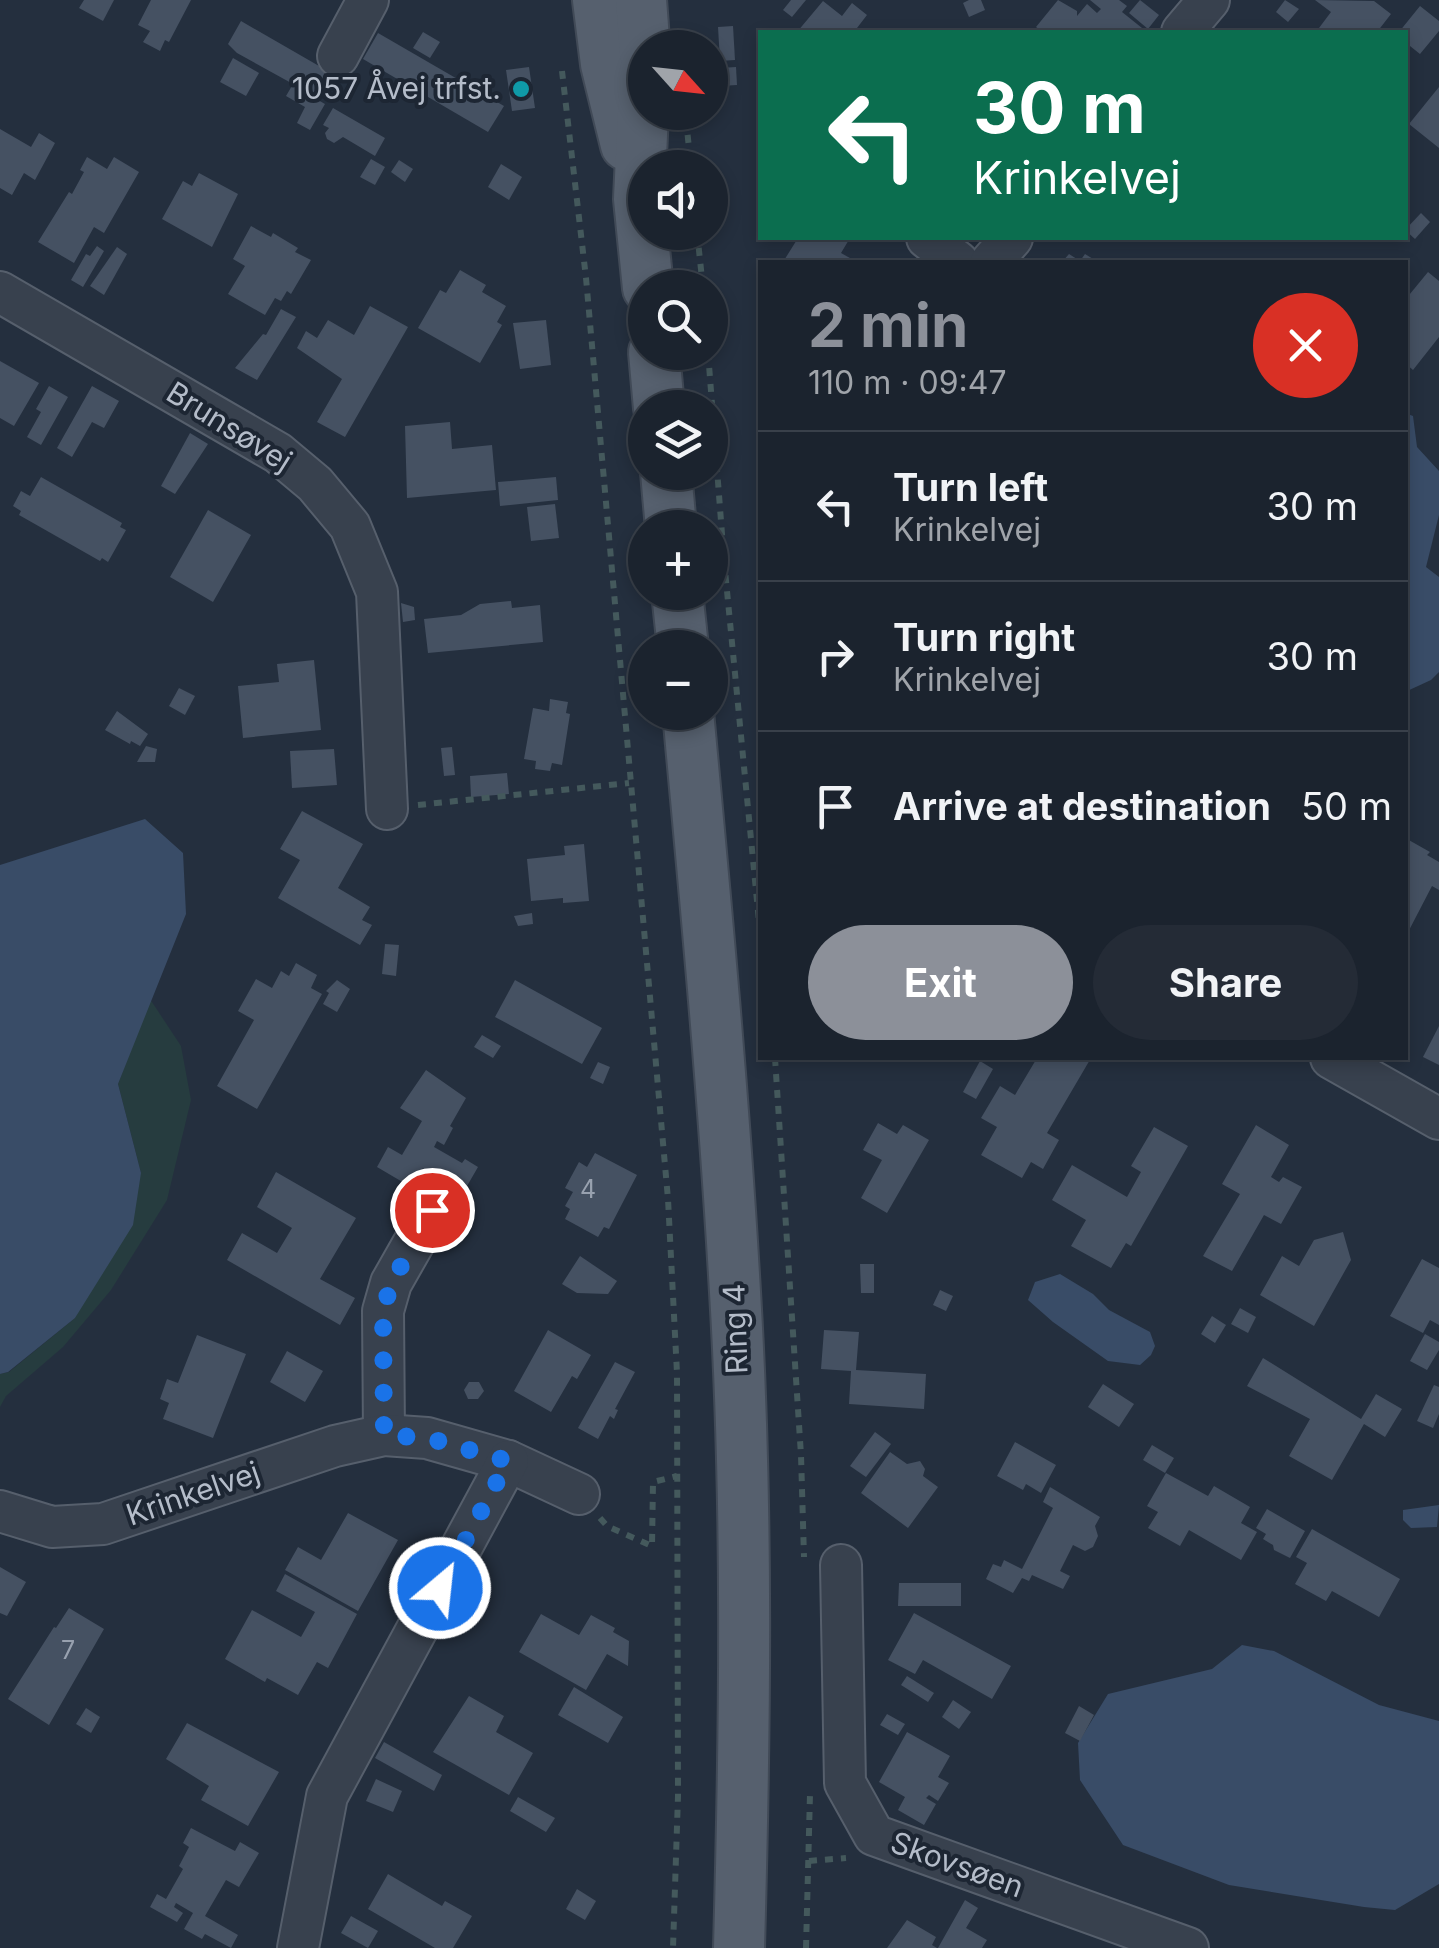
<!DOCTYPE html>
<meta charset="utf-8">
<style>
:root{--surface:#1b232e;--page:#242b36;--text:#f1f3f6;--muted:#a0a4aa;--line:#39404a;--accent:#8c9099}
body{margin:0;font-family:Inter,sans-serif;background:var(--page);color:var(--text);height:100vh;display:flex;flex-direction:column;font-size:38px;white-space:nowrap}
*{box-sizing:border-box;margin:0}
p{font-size:32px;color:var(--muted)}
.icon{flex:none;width:55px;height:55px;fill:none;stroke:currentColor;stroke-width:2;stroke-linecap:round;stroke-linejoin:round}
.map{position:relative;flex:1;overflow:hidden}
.sheet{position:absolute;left:758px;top:260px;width:650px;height:800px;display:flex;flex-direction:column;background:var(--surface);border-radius:0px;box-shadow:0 5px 15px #0003,0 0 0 2px var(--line)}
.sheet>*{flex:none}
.hud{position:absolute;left:758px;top:30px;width:650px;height:210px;border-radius:0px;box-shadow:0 5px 15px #0003,0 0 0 2px var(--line);background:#0b6e4f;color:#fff;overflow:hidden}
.needle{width:65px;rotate:117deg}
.fabs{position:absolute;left:628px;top:30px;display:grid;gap:20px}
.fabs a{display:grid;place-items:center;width:100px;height:100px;border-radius:50%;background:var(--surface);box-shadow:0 5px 15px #0003,0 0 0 2px var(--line);font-size:50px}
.pin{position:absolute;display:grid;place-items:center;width:85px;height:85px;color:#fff;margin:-42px;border:5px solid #fff;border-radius:50%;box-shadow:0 2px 10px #0007}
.me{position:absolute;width:110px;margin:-55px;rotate:28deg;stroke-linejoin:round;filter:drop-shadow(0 0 8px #0008)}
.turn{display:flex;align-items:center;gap:35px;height:210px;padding:0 50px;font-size:45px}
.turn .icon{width:130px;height:130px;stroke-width:2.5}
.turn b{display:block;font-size:70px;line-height:85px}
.round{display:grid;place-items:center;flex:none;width:105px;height:105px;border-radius:52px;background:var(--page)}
.overview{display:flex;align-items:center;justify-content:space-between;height:170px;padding:0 50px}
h1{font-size:60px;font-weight:700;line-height:75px;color:var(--accent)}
.action{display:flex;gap:20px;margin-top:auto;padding:20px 50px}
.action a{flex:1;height:115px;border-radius:60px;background:var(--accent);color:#fff;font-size:40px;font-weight:700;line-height:115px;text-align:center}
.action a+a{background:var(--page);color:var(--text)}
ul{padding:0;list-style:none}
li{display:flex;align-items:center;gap:30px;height:150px;padding:0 50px;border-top:2px solid var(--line)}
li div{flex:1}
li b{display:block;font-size:38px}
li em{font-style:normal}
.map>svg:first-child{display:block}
</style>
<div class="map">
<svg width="1439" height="1948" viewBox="0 0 1439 1948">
<rect width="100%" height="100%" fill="#242f3e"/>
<path fill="#263c3f" d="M150,999l31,47 10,54 -24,100 -56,90 -48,57 -57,49 -6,11v-33l9,-2 66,-54 66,-145 -23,-89z"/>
<g fill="#394c67">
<path d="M1405,413l8,3 4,31 22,24v44l-13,52 13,10v95l-8,8 -26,12z"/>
<path d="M145,819l38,34 3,61 -68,170 23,89 -8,52 -58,93 -67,54 -8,2v-509z"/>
<path d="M1060,1274l33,20 16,16 41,22 5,14 -4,9 -11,10 -32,-4 -55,-39 -25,-22 7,-18z"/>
<path d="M1439,1505l-2,22 -26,1 -8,-8v-10z"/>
<path d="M1242,1645l32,6 105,54 60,16v163l-44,26 -31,-3 -135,-22 -106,-40 -43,-65 -2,-37 30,-49 104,-25z"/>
</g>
<g fill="#455162">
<path d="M84,0h30l-11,21 -24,-13z"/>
<path d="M151,0h40l-22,42 -4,-2 -5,11 -17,-9 7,-11 -12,-6z"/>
<path d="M791,0h15l-14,17 -9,-7z"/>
<path d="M969,0h12l4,10 -16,7 -6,-14z"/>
<path d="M1058,0l19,11v5l10,-12 10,9 4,-4 -11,-9h29l8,6 -5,6 25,20h-104l-7,-5z"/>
<path d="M1140,0l19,15 -11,14 -19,-16z"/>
<path d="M1285,0l14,9 -11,13 -12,-10z"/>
<path d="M1315,0l59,1 17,13 -14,18h-61l15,-20z"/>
<path d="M823,1l19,15 10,-13 15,12 -10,13 6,4h-66z"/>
<path d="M1420,6l19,15v10l-19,23 -15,-12v-10h-6z"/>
<path d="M241,21l85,49 -2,4 12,7 -10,18 -13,-7 -2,4 14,8 -15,26 -13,-7 8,-16 -19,-11 7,-12 -56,-31 -9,-9z"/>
<path d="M733,26l2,34 -15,1 -2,-34z"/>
<path d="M423,32l17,10 -10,16 -17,-10z"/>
<path d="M378,33l126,73 -16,26 -125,-73z"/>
<path d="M233,58l26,15 -13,23 -26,-14z"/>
<path d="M529,67l6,41 -23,3 -6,-41z"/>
<path d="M736,67l1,18 -16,1 -1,-18z"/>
<path d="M1439,87v61l-30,-24z"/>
<path d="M333,108l52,30 -10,18 -32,-19 -9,6 -7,-4 -2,-6 4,-5 -6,-3z"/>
<path d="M0,129l31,18 8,-14 16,10 -20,37 -11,-7 -12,22 -12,-7z"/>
<path d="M87,157l20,12 7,-12 25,15 -35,61 -10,-6 -20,36 -36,-21 31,-50 3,2 12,-22 -4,-2z"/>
<path d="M371,159l14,8 -10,18 -15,-8z"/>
<path d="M399,160l14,9 -8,13 -14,-10z"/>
<path d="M501,164l21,13 -13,23 -21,-13z"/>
<path d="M199,173l39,21 -26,53 -50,-28 21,-38 9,5z"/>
<path d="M1421,213l9,9 -15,17 -10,-9z"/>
<path d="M251,226l20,11 2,-4 25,15 -3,4 16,8 -20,34 -4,-3 -6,10 -6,-3 -10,17 -37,-21 17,-28 -12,-7z"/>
<path d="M798,238h52l-9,15 16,9h-74z"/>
<path d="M97,246l7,5 -21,36 -12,-7 15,-26 4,2z"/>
<path d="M117,247l10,7 -23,41 -14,-9z"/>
<path d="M1069,254l11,7 5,-7 13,8h-36z"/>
<path d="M460,270l26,15 -4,7 24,14 -9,16 5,3 -22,38 -62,-35 22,-38 6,3z"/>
<path d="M1428,272l11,9v56l-26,33 -8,-7v-63z"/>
<path d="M370,306l38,21 -63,110 -28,-15 25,-43 -45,-31 9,-17 11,7 11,-18 26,15z"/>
<path d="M281,309l15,8 -39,63 -22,-12 28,-34 3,1z"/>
<path d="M546,320l5,45 -31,4 -7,-46z"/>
<path d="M0,361l39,22 -25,43 -14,-8z"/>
<path d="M49,386l19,11 -27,48 -14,-8 14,-25 -5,-3z"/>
<path d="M92,386l27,15 -15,27 -12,-6 -20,35 -15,-9z"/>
<path d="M450,422l2,27 40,-4 4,45 -89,8 -2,-72z"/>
<path d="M190,433l18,11 -33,50 -14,-8z"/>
<path d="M41,477l81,46 -2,4 6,3 -18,32 -6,-4 -2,3 -81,-46 2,-4 -8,-5 8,-15 9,5z"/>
<path d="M556,477l2,23 -58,6 -2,-24z"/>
<path d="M555,504l4,34 -28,3 -4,-34z"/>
<path d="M208,510l43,25 -38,67 -43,-25z"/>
<path d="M511,601l1,7 28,-3 3,37 -115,11 -4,-34 37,-4 19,-11z"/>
<path d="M401,603l13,4 1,13 -12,2z"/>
<path d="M314,660l7,70 -78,8 -5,-52 41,-4 -2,-18z"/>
<path d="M179,688l16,8 -10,19 -16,-9z"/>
<path d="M550,699l18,3 -2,11 4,1 -8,51 -10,-2 -2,8 -15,-2 1,-8 -12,-2 9,-51 16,3z"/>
<path d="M117,711l31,23 -8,12 -9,-5 -1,3 -25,-14z"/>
<path d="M146,746l11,3 -2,13h-18z"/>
<path d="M452,747l3,28 -11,1 -3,-28z"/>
<path d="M334,749l3,36 -45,3 -2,-37z"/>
<path d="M507,773l2,21 -38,3 -1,-21z"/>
<path d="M302,811l61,33 -25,44 32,19 -8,13 10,5 -12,20 -82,-47 22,-38 -20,-11z"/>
<path d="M1407,839l23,13 -3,3 12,7v28l-7,-4 -27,52z"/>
<path d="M584,844l5,57 -26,2v-5l-32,3 -4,-42 38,-4 -1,-9z"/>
<path d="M532,913l1,11 -15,2 -4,-10z"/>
<path d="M385,944l14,1 -3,31 -14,-2z"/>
<path d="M296,963l21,12 -6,13 11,6 -65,115 -40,-23 37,-66 -16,-9 18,-32 16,9 9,-17 8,5z"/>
<path d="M337,980l13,9 -13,23 -14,-8 6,-11 -3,-2z"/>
<path d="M515,980l87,48 -20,36 -87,-47z"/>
<path d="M1439,1026v39l-16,-8z"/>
<path d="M482,1035l19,11 -8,12 -19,-11z"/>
<path d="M1037,1058h54l-44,75 12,7 -16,29 -12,-7 -9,16 -41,-23 16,-28 -16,-9 19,-32 15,9z"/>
<path d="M980,1061l13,8 -17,30 -13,-7z"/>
<path d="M598,1062l12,5 -7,17 -13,-6z"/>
<path d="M426,1070l40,28 -16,28 3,2 -9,17 -7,-4 -3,6 28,16 3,-4 13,8 -15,26 -40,-25 -12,19 -34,-20 11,-20 14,8 20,-34 -22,-13z"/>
<path d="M878,1123l19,11 6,-9 26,15 -42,73 -26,-15 21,-38 -19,-10z"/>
<path d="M1256,1125l33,20 -18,32 8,5 4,-5 19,10 -21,37 -17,-9 -32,56 -29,-15 37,-62 -18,-10z"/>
<path d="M1154,1127l34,19 -57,100 -5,-3 -15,25 -40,-22 15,-26 -34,-20 20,-35 55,32 14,-25 -10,-6z"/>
<path d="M595,1153l42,22 -28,54 -5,-2 -6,10 -33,-18 5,-10 -5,-3 8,-14 -8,-4 14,-26 8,5z"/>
<path d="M276,1172l80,46 -36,61 35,19 -15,27 -113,-65 15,-27 35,20 15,-25 -35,-21z"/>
<path d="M1343,1232l8,28 -37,66 -54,-31 22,-39 17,10 15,-26z"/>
<path d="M580,1256l37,25 -9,13 -31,-1 -15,-9z"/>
<path d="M1422,1259l17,9v57l-9,-5 -7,13 -33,-17z"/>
<path d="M860,1264h14v29h-13z"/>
<path d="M940,1290l13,6 -7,15 -13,-6z"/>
<path d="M1240,1308l16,9 -8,16 -17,-9z"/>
<path d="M1212,1316l14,9 -11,18 -14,-9z"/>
<path d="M548,1330l43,25 -14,24 -5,-3 -21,36 -37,-21z"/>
<path d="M824,1330l35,2 -3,38 70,4 -2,35 -75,-5 2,-33 -30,-2z"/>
<path d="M1425,1334l14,8v8l-12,20 -17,-9z"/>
<path d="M197,1335l49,19 -33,84 -50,-19 6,-16 -9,-4 7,-20 11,4z"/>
<path d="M287,1351l36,20 -18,31 -35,-20z"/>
<path d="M1263,1358l98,61 15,-25 26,15 -17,28 -21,-13 -32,56 -43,-24 21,-37 -63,-33z"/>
<path d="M615,1362l20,10 -20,37 3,1 -4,9 -4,-3 -12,23 -20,-11z"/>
<path d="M469,1382h10l5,9 -6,8h-10l-4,-9z"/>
<path d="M1103,1384l31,20 -15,23 -31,-20z"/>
<path d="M1434,1385l5,2v27l-6,14 -16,-7z"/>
<path d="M875,1432l16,12 -25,33 -16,-11z"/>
<path d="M1015,1442l41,23 -15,28 -15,-9 -3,6 -26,-14z"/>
<path d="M1152,1445l22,13 -9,15 -22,-13z"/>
<path d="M890,1452l17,12 13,-3 5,8 -2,7 15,11 -30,41 -47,-35z"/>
<path d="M1166,1473l42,23 6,-10 36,21 -9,16 16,9 -16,28 -52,-30 -9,16 -32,-18 10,-16 -11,-6z"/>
<path d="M1050,1487l50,30 -5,9 3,10 -5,11 -8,4 -12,-6 -13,26 10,5 -7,13 -31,-14 -3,6 -7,-3 -9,15 -27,-14 7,-15 8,3 3,-7 18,9 31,-61 -10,-6z"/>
<path d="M1267,1509l38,22 -15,27 -16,-8 -1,-5 -10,-6 3,-5 -10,-6z"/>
<path d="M348,1513l50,27 -40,71 -73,-41 13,-23 23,13z"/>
<path d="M1312,1529l88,50 -21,38 -47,-26 -6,10 -31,-17 12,-21 -11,-6z"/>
<path d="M0,1567l26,15 -19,34 -7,-3z"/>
<path d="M285,1574l72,40 -29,54 -11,-6 -19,33 -31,-17 -2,4 -40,-23 27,-49 49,27 14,-25 -39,-21z"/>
<path d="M899,1583h62v23h-63z"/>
<path d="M69,1608l35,21 -55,96 -41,-26 46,-72 2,1z"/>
<path d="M914,1613l97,53 -19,33 -69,-39 -8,14 -27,-14z"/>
<path d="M541,1614l38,21 12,-20 24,13 -2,4 16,9 -1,25 -21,-12 -21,36 -67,-38z"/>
<path d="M907,1676l27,17 -6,9 -27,-17z"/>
<path d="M574,1687l49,30 -15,26 -50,-28z"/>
<path d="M469,1696l35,20 -8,16 37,21 -24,42 -76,-43z"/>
<path d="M953,1700l18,12 -12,17 -17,-12z"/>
<path d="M1079,1706l15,9 -14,26 -15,-8z"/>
<path d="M86,1708l14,9 -9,16 -15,-9z"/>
<path d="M887,1714l18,10 -7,11 -18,-10z"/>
<path d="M187,1723l92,49 -31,54 -47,-26 8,-14 -43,-27z"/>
<path d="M907,1732l43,24 -12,21 11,6 -11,18 -9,-6 -3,3 10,6 -12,21 -26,-15 7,-13 -26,-15z"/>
<path d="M384,1742l58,33 -8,16 -59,-33z"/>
<path d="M376,1779l26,12 -9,21 -27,-11z"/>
<path d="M518,1797l37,21 -9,14 -36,-21z"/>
<path d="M191,1828l44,23 5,-9 19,11 -20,34 -13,-7 -21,36 33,19 -7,13 -26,-14 -3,5 -18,-10 9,-16 -17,-10 -2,4 9,6 -6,9 -27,-15 7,-13 9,5 17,-30 -4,-3 10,-19 -6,-4z"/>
<path d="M388,1874l54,32 3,-5 27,15 -19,32h-18l-67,-39z"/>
<path d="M577,1889l19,12 -11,19 -19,-11z"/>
<path d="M965,1900l13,8 -12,20 21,12 -5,8h-44z"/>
<path d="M351,1916l27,15 -10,17 -27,-15z"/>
<path d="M907,1920l29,17 -4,8 5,3h-50z"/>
</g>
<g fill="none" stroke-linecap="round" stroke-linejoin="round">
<g stroke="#565f6c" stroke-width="44">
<g id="minor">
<path d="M1182,32l27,-32"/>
<path d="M338,56l30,-56"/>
<path d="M927,238l31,24"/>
<path d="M991,262l21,-24"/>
<path d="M0,292l278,161 37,31 35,42 27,66 10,217"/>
<path d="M1331,1058l108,61"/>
<path d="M384,1435l-1,-124 8,-28 41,-72"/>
<path d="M0,1511l52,16 51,-3 232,-78 49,-11 43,3 81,23 71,33"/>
<path d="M841,1565l4,218 29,52 314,113"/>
<path d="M298,1948l29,-152 181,-335"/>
</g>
</g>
<g stroke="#414a57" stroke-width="54">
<g id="major">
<path d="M598,0l8,64 20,81"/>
<path d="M641,0l4,53"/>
<path d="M645,70l-6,129 9,89"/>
<path d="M654,352l5,56"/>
<path d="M666,472l5,56"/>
<path d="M677,592l6,56"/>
<path d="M688,712c18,193 36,386 47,580 13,218 10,438 4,656"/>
</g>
</g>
<g stroke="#44595c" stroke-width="6" stroke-dasharray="8 8" stroke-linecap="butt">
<path d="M562,71l24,207 82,921 9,174 1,423 -5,152"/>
<path d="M686,119l5,49"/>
<path d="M697,232l6,56"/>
<path d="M708,352l16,208 36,372"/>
<path d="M418,805l211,-22"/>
<path d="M775,1058l26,397 3,102"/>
<path d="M600,1518l7,8 45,20 1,-64 24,-6"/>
<path d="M809,1861l37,-3"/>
<path d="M806,1948l4,-154"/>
</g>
<use href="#minor" stroke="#38414e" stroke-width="40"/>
<use href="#major" stroke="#56606e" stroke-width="50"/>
</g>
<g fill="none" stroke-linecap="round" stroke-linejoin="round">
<path stroke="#1a73e8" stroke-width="18" stroke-dasharray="0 32.4" d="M432,1210l-41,74 -8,27 1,124 44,3 80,23 -68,127"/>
</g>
<circle fill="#0f9aa8" stroke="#1d2633" stroke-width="4" cx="521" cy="89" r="10"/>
<g text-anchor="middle" stroke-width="8" stroke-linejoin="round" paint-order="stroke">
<g font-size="25" fill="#98a1af">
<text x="588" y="1198">4</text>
<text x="68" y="1659">7</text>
</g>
<g font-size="30" fill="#b4bcc9" stroke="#1d2633" text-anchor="end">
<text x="501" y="99">1057 Åvej trfst.</text>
</g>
<g font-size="30" fill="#b4bcc9" stroke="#1d2633">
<text transform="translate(229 427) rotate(32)" y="10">Brunsøvej</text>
<text transform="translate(736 1329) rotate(-92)" y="10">Ring 4</text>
<text transform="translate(193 1494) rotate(-19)" y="10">Krinkelvej</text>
<text transform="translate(957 1865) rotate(20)" y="10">Skovsøen</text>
</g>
</g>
</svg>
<div class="fabs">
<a><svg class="needle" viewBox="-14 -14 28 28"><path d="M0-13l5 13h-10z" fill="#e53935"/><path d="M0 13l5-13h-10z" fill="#a0a4aa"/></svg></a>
<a><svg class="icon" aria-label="sound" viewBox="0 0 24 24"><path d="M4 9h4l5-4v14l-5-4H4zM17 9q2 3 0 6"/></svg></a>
<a><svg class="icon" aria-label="search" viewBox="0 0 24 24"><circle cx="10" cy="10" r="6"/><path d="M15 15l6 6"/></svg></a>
<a><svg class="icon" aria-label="layers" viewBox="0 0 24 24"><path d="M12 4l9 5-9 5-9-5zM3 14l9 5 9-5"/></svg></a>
<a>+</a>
<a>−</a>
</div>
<div class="pin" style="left:432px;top:1210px;background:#d93025"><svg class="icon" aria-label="arrive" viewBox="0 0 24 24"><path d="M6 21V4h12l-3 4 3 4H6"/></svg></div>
<svg class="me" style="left:440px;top:1588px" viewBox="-20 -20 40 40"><circle r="17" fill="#1a73e8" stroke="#fff" stroke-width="3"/><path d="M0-11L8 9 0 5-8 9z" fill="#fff"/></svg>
<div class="hud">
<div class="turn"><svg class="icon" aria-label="left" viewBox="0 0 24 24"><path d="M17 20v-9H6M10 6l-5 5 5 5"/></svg><div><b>30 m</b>Krinkelvej</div></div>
</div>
<section class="sheet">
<div class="overview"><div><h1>2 min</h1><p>110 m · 09:47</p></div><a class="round" style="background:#d93025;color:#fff"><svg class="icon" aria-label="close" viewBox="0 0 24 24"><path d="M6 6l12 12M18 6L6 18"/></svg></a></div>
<ul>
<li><svg class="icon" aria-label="left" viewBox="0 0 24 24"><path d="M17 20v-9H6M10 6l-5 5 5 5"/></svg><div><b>Turn left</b><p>Krinkelvej</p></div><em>30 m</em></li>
<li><svg class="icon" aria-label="right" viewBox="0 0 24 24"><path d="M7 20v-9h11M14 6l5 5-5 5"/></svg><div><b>Turn right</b><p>Krinkelvej</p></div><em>30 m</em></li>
<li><svg class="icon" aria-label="arrive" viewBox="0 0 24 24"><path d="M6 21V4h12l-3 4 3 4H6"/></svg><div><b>Arrive at destination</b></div><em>50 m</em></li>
</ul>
<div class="action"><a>Exit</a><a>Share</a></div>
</section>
</div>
